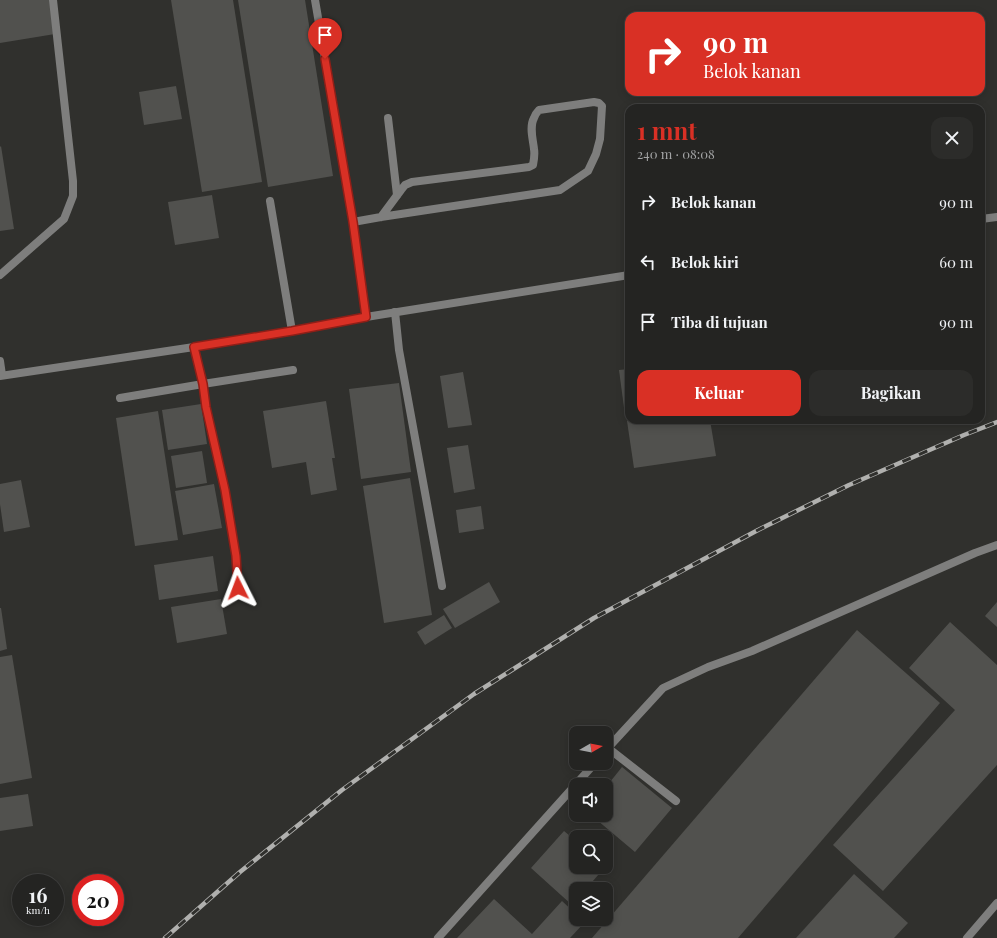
<!DOCTYPE html>
<html lang="id">
<meta charset="utf-8">
<style>
:root{--surface:#242422;--page:#2c2c2a;--text:#f1f3f6;--muted:#a3a4a5;--line:#414140;--accent:#d93025}
body{margin:0;font-family:"Playfair Display",serif;background:var(--page);color:var(--text);height:100vh;display:flex;flex-direction:column;font-size:15px;white-space:nowrap}
*{box-sizing:border-box;margin:0}
p{font-size:13px;color:var(--muted)}
.icon{flex:none;width:22px;height:22px;fill:none;stroke:currentColor;stroke-width:2;stroke-linecap:round;stroke-linejoin:round}
.map{position:relative;flex:1;overflow:hidden}
.panel{position:absolute;left:625px;top:104px;width:360px;height:320px;display:flex;flex-direction:column;background:var(--surface);border-radius:12px;box-shadow:0 2px 10px #0003,0 0 0 1px var(--line)}
.panel>*{flex:none}
.top-card{position:absolute;left:625px;top:12px;width:360px;height:84px;border-radius:12px;box-shadow:0 2px 10px #0003,0 0 0 1px var(--line);background:#d93025;color:#fff;overflow:hidden}
.needle{width:26px;rotate:81deg}
.buttons{position:absolute;left:569px;top:726px;display:grid;gap:8px}
.buttons a{display:grid;place-items:center;width:44px;height:44px;border-radius:8px;background:var(--surface);box-shadow:0 2px 10px #0003,0 0 0 1px var(--line);font-size:20px}
.speed{position:absolute;left:12px;top:874px;display:flex;gap:8px;font-size:20px;font-weight:700;text-align:center}
.speed>*{display:grid;place-content:center;width:52px;height:52px;border-radius:50%;background:var(--surface);box-shadow:0 2px 10px #0003,0 0 0 1px var(--line);line-height:1}
.speed small{font-size:10px;font-weight:400}
.speed .limit{border:6px solid #d22;background:#fff;color:#111}
.pin{position:absolute;display:grid;place-items:center;width:34px;height:34px;color:#fff;margin:-41px -17px;border-radius:50% 50% 50% 0;rotate:-45deg;box-shadow:0 0 4px #0007}
.pin .icon{rotate:45deg}
.me{position:absolute;width:44px;margin:-22px;rotate:357deg;stroke-linejoin:round;filter:drop-shadow(0 0 3px #0008)}
.turn{display:flex;align-items:center;gap:14px;height:84px;padding:0 12px;font-size:18px}
.turn .icon{width:52px;height:52px;stroke-width:2.5}
.turn b{display:block;font-size:28px;line-height:34px}
.round{display:grid;place-items:center;flex:none;width:42px;height:42px;border-radius:12px;background:var(--page)}
.overview{display:flex;align-items:center;justify-content:space-between;height:68px;padding:0 12px}
h1{font-size:24px;font-weight:700;line-height:30px;color:var(--accent)}
.action{display:flex;gap:8px;margin-top:auto;padding:8px 12px}
.action a{flex:1;height:46px;border-radius:12px;background:var(--accent);color:#fff;font-size:16px;font-weight:700;line-height:46px;text-align:center}
.action a+a{background:var(--page);color:var(--text)}
ul{padding:0;list-style:none}
li{display:flex;align-items:center;gap:12px;height:60px;padding:0 12px}
li div{flex:1}
li b{display:block;font-size:15px}
li em{font-style:normal}
.map>svg:first-child{display:block}
</style>
<div class="map">
<svg width="997" height="938" viewBox="0 0 997 938">
<rect width="100%" height="100%" fill="#30302d"/>
<g fill="#51514e">
<path d="M0,0h50l5,34 -55,9z"/>
<path d="M171,0h62l29,182 -60,10z"/>
<path d="M238,0h67l28,176 -65,11z"/>
<path d="M176,86l6,33 -38,6 -5,-33z"/>
<path d="M1,146l13,83 -14,2v-84z"/>
<path d="M212,195l7,43 -44,7 -7,-43z"/>
<path d="M629,369v45l-4,1 -6,-45z"/>
<path d="M463,372l9,53 -24,3 -8,-52z"/>
<path d="M399,383l12,89 -50,7 -12,-90z"/>
<path d="M326,401l9,57h-3l5,32 -26,5 -5,-33 -34,6 -9,-57z"/>
<path d="M201,404l6,40 -39,6 -6,-40z"/>
<path d="M158,411l20,129 -43,6 -19,-128z"/>
<path d="M633,420h77l6,36 -82,12 -7,-47z"/>
<path d="M468,445l7,44 -21,4 -7,-45z"/>
<path d="M202,451l5,32 -31,5 -5,-32z"/>
<path d="M410,478l22,137 -48,8 -21,-137z"/>
<path d="M21,480l9,47 -26,5 -4,-28v-20z"/>
<path d="M214,484l8,44 -39,7 -8,-44z"/>
<path d="M481,506l3,23 -25,4 -3,-23z"/>
<path d="M213,556l5,35 -59,9 -5,-35z"/>
<path d="M489,582l11,20 -45,26 -12,-19z"/>
<path d="M221,599l6,35 -50,9 -6,-36z"/>
<path d="M997,602v25l-12,-11z"/>
<path d="M0,608h1l6,41 -7,2z"/>
<path d="M444,615l8,13 -27,17 -8,-13z"/>
<path d="M950,622l47,43v100l-114,126 -50,-46 122,-135 -46,-42z"/>
<path d="M857,630l83,73 -202,235h-146z"/>
<path d="M12,655l20,123 -32,6v-127z"/>
<path d="M622,767l50,41 -37,44 -44,-37h15v-28z"/>
<path d="M28,794l5,32 -33,5v-33z"/>
<path d="M564,831l12,10v26h29l-19,22h-10v11l-4,5 -41,-37z"/>
<path d="M854,874l54,49 -14,15h-98z"/>
<path d="M494,899l38,35 30,-33 14,13v5h5l4,3 -15,16h-113z"/>
</g>
<g fill="none" stroke-linecap="round" stroke-linejoin="round">
<g stroke="#7e7e7d" stroke-width="8">
<path d="M315,0l38,222 13,95"/>
<path d="M388,118l9,77"/>
<path d="M270,201l22,130"/>
<path d="M981,219l16,-2"/>
<path d="M353,222l28,-5 179,-27 28,-19 8,-17 4,-15 2,-33 -3,-3 -5,-1 -55,8c-2,2 -4,5 -5,8 -5,9 -1,21 0,31 1,6 0,11 -1,16l-4,2 -117,15 -7,3 -4,5 -20,27"/>
<path d="M0,275l64,-56 9,-23v-15l-20,-181"/>
<path d="M395,312l4,38 43,236"/>
<path d="M194,347l9,37 3,23 19,83 11,66 2,32"/>
<path d="M0,361l2,14"/>
<path d="M0,376l194,-29 98,-16 74,-14 263,-42"/>
<path d="M120,398l83,-14 90,-14"/>
<path d="M608,748l68,53"/>
<path d="M606,750l57,-62 45,-21 44,-16 223,-98 22,-8"/>
<path d="M438,938l157,-175"/>
<path d="M967,938l30,-35"/>
</g>
<g stroke="#b0b0ae" stroke-width="4.5">
<path id="rail" d="M165,938l75,-66 102,-82 132,-96 120,-76 164,-88 91,-45 115,-50 33,-13"/>
</g>
<use href="#rail" stroke="#30302d" stroke-width="3" stroke-dasharray="9" stroke-linecap="butt"/>
</g>
<g fill="none" stroke-linecap="round" stroke-linejoin="round">
<g stroke="#8d1f18" stroke-width="10">
<path id="route" d="M238,588l-2,-32 -11,-66 -19,-83 -3,-23 -9,-37 98,-16 74,-14 -13,-95 -28,-163"/>
</g>
<use href="#route" stroke="#d93025" stroke-width="7"/>
</g>
</svg>
<div class="buttons">
<a><svg class="needle" viewBox="-14 -14 28 28"><path d="M0-13l5 13h-10z" fill="#e53935"/><path d="M0 13l5-13h-10z" fill="#a3a4a5"/></svg></a>
<a><svg class="icon" aria-label="sound" viewBox="0 0 24 24"><path d="M4 9h4l5-4v14l-5-4H4zM17 9q2 3 0 6"/></svg></a>
<a><svg class="icon" aria-label="search" viewBox="0 0 24 24"><circle cx="10" cy="10" r="6"/><path d="M15 15l6 6"/></svg></a>
<a><svg class="icon" aria-label="layers" viewBox="0 0 24 24"><path d="M12 4l9 5-9 5-9-5zM3 14l9 5 9-5"/></svg></a>
</div>
<div class="speed"><div>16<small>km/h</small></div><div class="limit">20</div></div>
<div class="pin" style="left:325px;top:59px;background:#d93025"><svg class="icon" aria-label="arrive" viewBox="0 0 24 24"><path d="M6 21V4h12l-3 4 3 4H6"/></svg></div>
<svg class="me" style="left:238px;top:588px" viewBox="-20 -20 40 40"><path d="M0-17L14 15 0 8-14 15z" fill="#d93025" stroke="#fff" stroke-width="4"/></svg>
<div class="top-card">
<div class="turn"><svg class="icon" aria-label="right" viewBox="0 0 24 24"><path d="M7 20v-9h11M14 6l5 5-5 5"/></svg><div><b>90 m</b>Belok kanan</div></div>
</div>
<section class="panel">
<div class="overview"><div><h1>1 mnt</h1><p>240 m · 08:08</p></div><a class="round"><svg class="icon" aria-label="close" viewBox="0 0 24 24"><path d="M6 6l12 12M18 6L6 18"/></svg></a></div>
<ul>
<li><svg class="icon" aria-label="right" viewBox="0 0 24 24"><path d="M7 20v-9h11M14 6l5 5-5 5"/></svg><div><b>Belok kanan</b></div><em>90 m</em></li>
<li><svg class="icon" aria-label="left" viewBox="0 0 24 24"><path d="M17 20v-9H6M10 6l-5 5 5 5"/></svg><div><b>Belok kiri</b></div><em>60 m</em></li>
<li><svg class="icon" aria-label="arrive" viewBox="0 0 24 24"><path d="M6 21V4h12l-3 4 3 4H6"/></svg><div><b>Tiba di tujuan</b></div><em>90 m</em></li>
</ul>
<div class="action"><a>Keluar</a><a>Bagikan</a></div>
</section>
</div>
